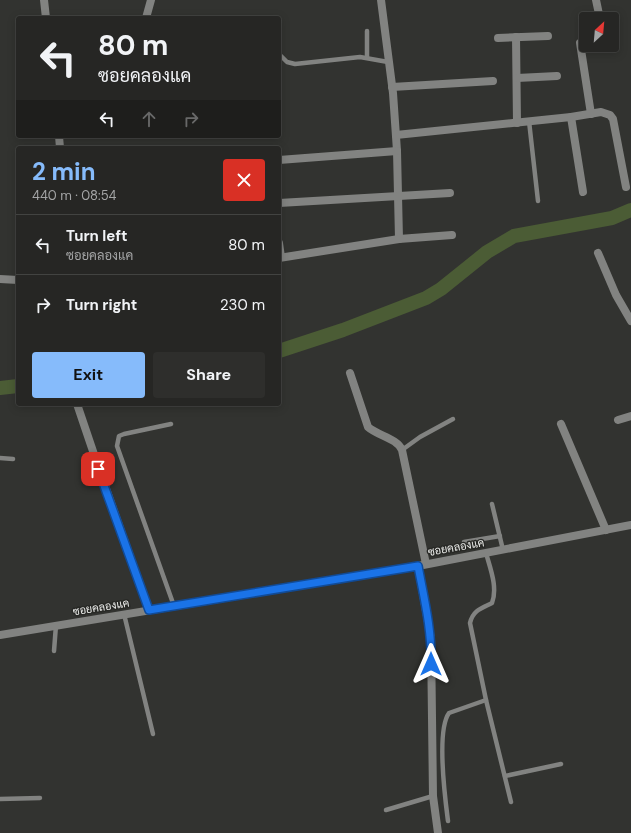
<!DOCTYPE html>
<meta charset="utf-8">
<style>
:root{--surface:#262624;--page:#2e2e2c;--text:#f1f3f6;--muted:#a4a5a6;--line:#424341;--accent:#86bbfb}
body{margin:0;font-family:"DM Sans",Sarabun,sans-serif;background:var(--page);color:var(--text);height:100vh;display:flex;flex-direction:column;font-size:15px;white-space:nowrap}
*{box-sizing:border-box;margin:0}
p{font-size:13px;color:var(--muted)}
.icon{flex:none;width:22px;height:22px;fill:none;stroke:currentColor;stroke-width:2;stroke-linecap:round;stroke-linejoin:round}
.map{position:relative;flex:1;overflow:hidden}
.panel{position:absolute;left:16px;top:146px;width:265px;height:260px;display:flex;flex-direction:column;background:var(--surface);border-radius:4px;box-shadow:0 2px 10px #0003,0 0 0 1px var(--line)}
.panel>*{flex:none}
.top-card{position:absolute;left:16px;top:16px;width:265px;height:122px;border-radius:4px;box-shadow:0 2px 10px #0003,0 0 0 1px var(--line);background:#262624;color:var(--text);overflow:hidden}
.needle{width:26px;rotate:26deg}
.buttons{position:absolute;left:579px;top:12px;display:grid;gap:8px}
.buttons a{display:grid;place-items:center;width:40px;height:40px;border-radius:4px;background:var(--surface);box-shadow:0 2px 10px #0003,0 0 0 1px var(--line);font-size:20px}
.pin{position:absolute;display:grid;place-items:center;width:34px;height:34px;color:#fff;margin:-17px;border-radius:8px;box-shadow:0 2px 6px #0006}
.me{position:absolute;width:44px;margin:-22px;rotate:0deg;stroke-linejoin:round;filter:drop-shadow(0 0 3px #0008)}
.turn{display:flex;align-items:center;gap:14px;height:84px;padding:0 16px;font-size:18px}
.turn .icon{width:52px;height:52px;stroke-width:2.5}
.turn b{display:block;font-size:28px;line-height:34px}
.lanes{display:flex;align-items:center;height:38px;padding:0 16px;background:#0003;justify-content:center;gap:20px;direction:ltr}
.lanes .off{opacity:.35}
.round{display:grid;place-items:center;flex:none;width:42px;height:42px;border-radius:4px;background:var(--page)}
.head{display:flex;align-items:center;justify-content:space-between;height:68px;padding:0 16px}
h1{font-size:24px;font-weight:700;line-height:30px;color:var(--accent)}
.action{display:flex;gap:8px;margin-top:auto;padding:8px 16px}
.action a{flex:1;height:46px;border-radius:4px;background:var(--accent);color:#111;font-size:16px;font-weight:700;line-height:46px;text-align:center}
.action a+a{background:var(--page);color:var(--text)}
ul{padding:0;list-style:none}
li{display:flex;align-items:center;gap:12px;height:60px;padding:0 16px;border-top:1px solid var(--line)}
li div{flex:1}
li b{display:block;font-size:15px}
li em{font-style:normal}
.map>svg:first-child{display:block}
</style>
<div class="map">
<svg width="631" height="833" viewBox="0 0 631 833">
<rect width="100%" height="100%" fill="#323330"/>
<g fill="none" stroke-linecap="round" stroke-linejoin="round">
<g stroke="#4b5c35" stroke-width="14">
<path d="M279,351l64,-21 83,-32 15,-9 46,-37 27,-16 98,-18 19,-8"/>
<path d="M0,388l18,-2"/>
</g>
<g stroke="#828381" stroke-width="4.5">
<path d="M367,31v26"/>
<path d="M279,54l8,8 8,2 65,-7 28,5"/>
<path d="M529,121l9,80"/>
<path d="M171,424l-47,10 -5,2 -2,10 57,160"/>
<path d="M402,450l18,-13 33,-18"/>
<path d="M0,458l13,1"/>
<path d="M492,504l11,46"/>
<path d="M464,542l36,-6"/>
<path d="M486,553c4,15 12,34 6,50 -10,5 -19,7 -22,20l16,77 25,102"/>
<path d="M124,614l29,120"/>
<path d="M54,651l2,-26"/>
<path d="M505,776l56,-12"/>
<path d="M0,799l40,-1"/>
<path d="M386,810l47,-14"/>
<path d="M448,821c-3,-23 -12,-90 1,-108l37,-13"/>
</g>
<g stroke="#828381" stroke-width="8">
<path d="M44,0l2,18"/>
<path d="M381,0l12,93 4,58 2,88"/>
<path d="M596,0l4,19"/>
<path d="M146,18l5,-18"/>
<path d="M516,37l1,86"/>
<path d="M498,38l50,-2"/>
<path d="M580,43l11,71"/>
<path d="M517,78l40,-2"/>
<path d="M392,87l101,-6"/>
<path d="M571,117l12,75"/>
<path d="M396,135l175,-18 30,-5 9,3 3,4 13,68"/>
<path d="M59,136l1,12"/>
<path d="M279,160l118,-9"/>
<path d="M279,203l171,-10"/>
<path d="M279,243l2,14"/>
<path d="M598,253l18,42 15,26"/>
<path d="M279,258l120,-19 53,-4"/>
<path d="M0,279l18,1"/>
<path d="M350,373l18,54c10,9 29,11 34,23l24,114"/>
<path d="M77,404l22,65 50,141"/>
<path d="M618,420l13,-4"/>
<path d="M561,424l45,106"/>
<path d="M418,566l13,73 2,157 5,37"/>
<path d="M0,635l418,-69 213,-41"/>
</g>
</g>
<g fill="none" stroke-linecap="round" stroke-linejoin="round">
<g stroke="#114b97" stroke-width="10">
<path id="route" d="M98,469l51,141 269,-44c6,32 14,64 13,98"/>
</g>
<use href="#route" stroke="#1a73e8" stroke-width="7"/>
</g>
<g text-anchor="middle" stroke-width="3" stroke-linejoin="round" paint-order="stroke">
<g font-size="11" fill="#eaebe9" stroke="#282926">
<text transform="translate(456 547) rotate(-10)" y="4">ซอยคลองแค</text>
<text transform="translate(101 607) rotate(-9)" y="4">ซอยคลองแค</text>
</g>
</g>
</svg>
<div class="buttons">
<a><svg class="needle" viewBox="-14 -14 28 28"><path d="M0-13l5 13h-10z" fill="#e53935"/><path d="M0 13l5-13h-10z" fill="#a4a5a6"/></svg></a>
</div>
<div class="pin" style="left:98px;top:469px;background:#d93025"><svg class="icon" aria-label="arrive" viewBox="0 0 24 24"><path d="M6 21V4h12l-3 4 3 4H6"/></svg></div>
<svg class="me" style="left:431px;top:664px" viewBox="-20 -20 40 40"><path d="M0-17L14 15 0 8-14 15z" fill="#1a73e8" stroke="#fff" stroke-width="4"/></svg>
<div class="top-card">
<div class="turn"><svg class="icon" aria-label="left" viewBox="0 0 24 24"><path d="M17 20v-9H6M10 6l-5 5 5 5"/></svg><div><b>80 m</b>ซอยคลองแค</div></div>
<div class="lanes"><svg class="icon" aria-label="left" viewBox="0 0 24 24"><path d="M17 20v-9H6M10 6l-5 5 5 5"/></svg><svg class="icon off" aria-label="ahead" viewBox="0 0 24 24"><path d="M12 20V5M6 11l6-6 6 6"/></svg><svg class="icon off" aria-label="right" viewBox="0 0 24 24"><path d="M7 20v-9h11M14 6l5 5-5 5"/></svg></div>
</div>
<section class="panel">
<div class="head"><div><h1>2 min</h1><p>440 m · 08:54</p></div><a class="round" style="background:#d93025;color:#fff"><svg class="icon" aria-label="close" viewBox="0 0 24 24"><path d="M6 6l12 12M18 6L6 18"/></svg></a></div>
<ul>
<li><svg class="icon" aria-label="left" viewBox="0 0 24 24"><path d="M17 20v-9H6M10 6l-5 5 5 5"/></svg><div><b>Turn left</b><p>ซอยคลองแค</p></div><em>80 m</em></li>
<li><svg class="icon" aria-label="right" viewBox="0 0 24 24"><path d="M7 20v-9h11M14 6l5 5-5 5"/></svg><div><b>Turn right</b></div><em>230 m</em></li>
</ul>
<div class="action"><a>Exit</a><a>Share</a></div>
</section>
</div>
